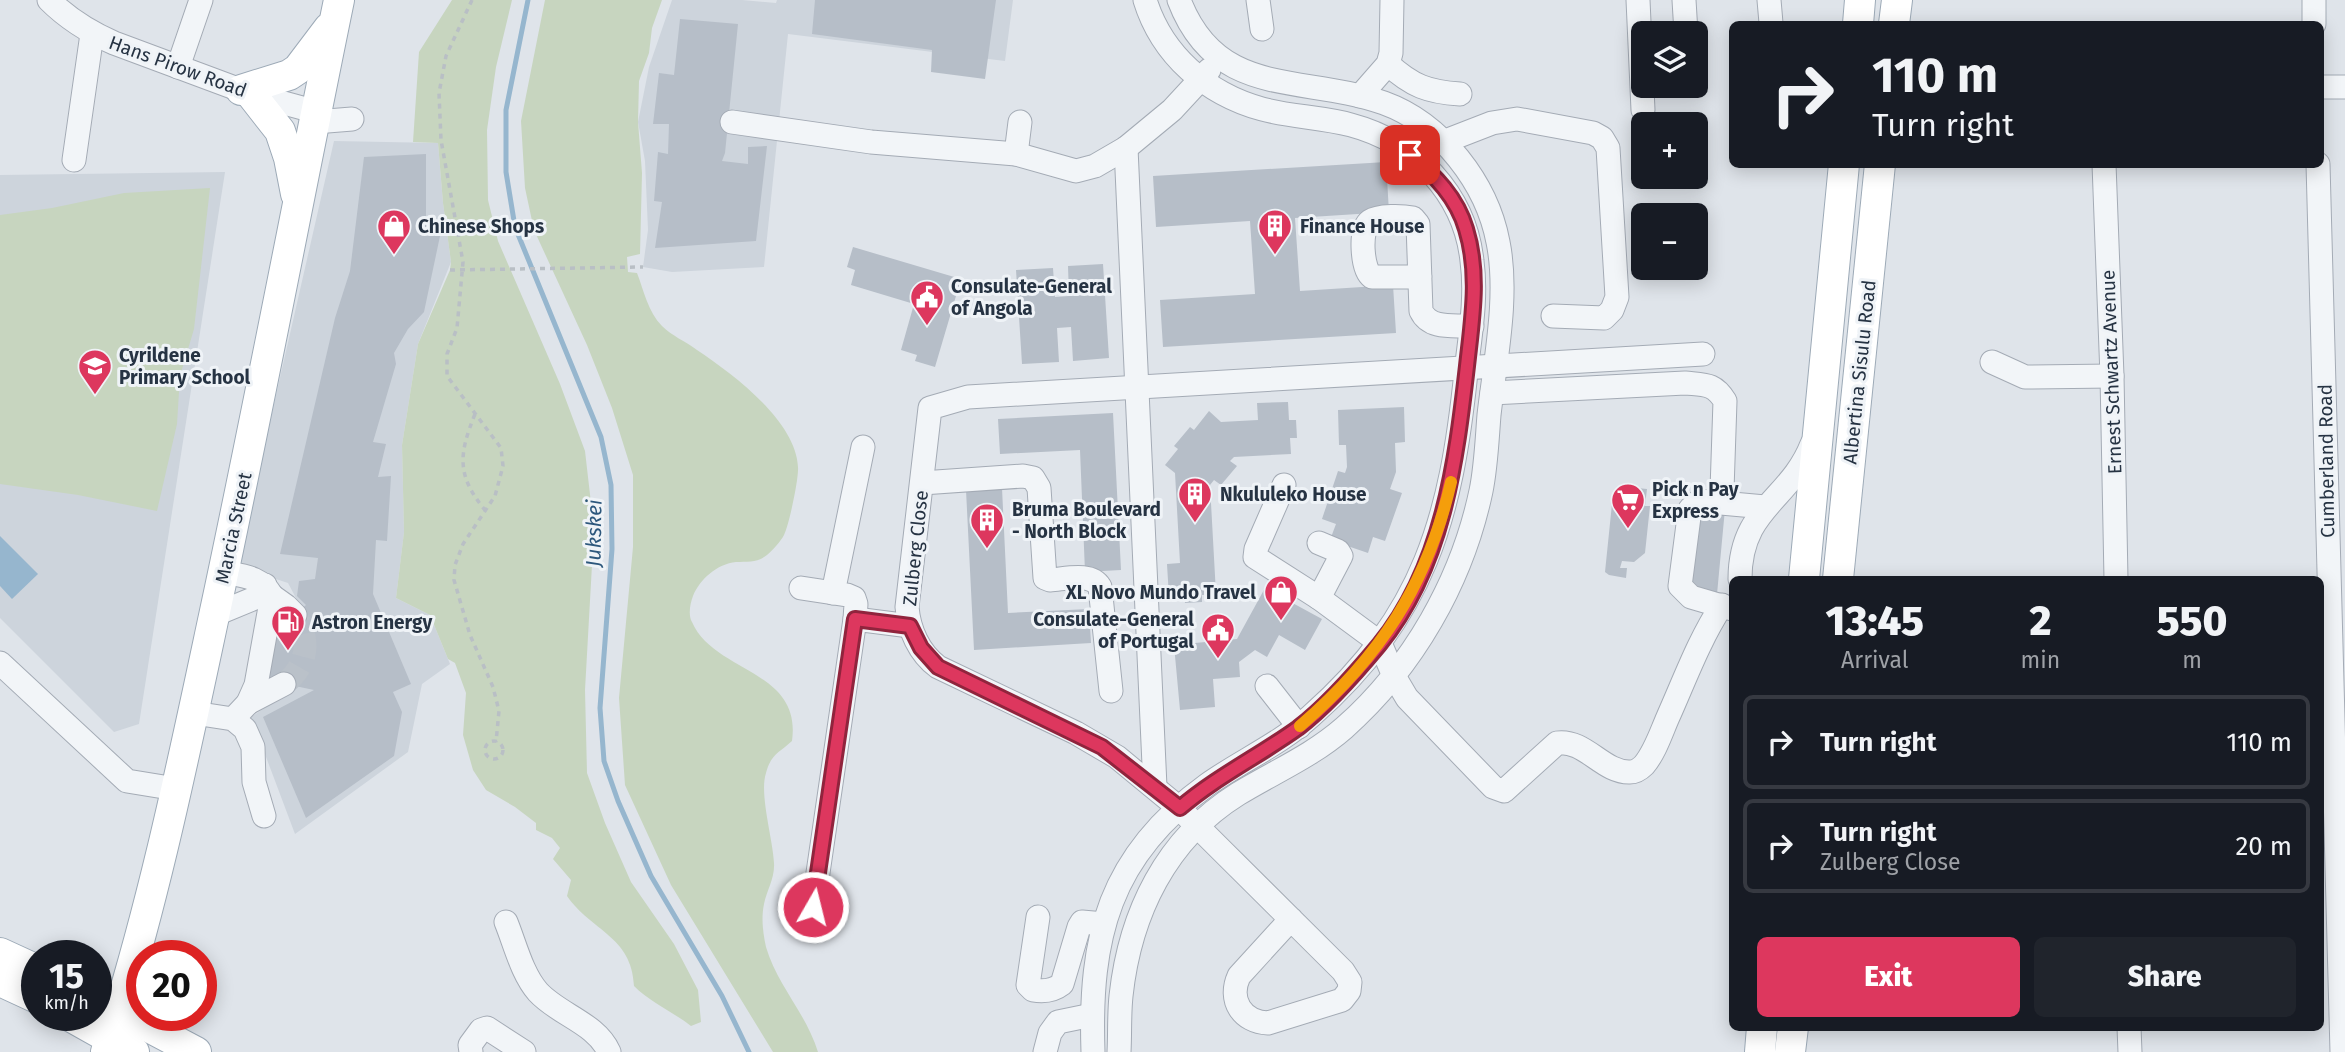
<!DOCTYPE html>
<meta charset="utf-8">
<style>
:root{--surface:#171b24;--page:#20242c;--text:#f1f3f6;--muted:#9ea1a6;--line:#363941;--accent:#dd375e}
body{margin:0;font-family:"Fira Sans",sans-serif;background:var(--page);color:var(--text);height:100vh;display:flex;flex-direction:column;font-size:26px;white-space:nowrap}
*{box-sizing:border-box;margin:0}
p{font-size:23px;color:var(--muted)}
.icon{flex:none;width:38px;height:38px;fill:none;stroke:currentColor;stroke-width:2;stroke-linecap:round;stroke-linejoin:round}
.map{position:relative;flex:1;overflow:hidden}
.panel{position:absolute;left:1729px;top:576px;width:595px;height:455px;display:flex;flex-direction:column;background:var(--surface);border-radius:10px;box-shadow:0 4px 18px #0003}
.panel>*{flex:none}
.banner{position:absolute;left:1729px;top:21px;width:595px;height:147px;border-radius:10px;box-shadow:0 4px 18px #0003;background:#171b24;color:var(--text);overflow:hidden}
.controls{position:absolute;left:1631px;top:21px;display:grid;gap:14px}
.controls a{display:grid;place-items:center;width:77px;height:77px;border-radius:10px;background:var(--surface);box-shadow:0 4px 18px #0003;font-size:35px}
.speed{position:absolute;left:21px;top:940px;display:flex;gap:14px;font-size:35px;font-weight:700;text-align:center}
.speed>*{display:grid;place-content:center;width:91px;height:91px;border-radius:50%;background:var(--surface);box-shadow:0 4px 18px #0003;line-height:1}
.speed small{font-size:18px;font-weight:400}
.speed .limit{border:10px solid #d22;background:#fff;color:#111}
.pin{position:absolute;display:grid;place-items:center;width:60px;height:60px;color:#fff;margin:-30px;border-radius:14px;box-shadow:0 4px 10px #0006}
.me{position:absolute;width:77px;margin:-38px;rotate:8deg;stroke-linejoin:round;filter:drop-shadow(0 0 5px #0008)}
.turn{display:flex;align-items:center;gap:24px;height:147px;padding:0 28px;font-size:32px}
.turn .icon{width:91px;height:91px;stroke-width:2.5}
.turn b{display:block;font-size:49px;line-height:60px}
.eta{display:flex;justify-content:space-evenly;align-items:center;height:119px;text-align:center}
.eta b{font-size:42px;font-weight:800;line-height:49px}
.cta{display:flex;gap:14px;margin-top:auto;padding:14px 28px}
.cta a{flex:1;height:80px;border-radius:10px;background:var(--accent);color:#fff;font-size:28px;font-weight:800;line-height:80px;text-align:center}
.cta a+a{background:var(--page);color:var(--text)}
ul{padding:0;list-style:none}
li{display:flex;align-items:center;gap:21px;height:94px;margin:0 14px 10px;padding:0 14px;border:4px solid var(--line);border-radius:10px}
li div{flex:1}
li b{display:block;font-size:26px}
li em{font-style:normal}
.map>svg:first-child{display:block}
</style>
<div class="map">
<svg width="2345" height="1052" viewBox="0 0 2345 1052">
<rect width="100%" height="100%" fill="#dfe4ea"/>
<g fill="#cdd4dc">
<path d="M672,0h70l34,3 1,-3h236l-8,61 -217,-27 -24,233 -92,5 -29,-5 5,-37 -3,-69 -7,-39 11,-55z"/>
<path d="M334,141l104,2 5,60 8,59 -33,82 -16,101 2,87 -8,66 34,17 20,49 -28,20 -14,68 -113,82 -44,-117 80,-53 -43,-81 -51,-17z"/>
<path d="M225,172l-86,552 -25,8 -114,-114v-443z"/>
</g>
<g fill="#c7d5bf">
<path d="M452,0h60l-16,67 -9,63 1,70 10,41 62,143 25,67 9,78 -9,161 2,83 18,50 26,59 43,62 24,46 3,32 -10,4c-18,-14 -41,-24 -57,-40 -2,-50 -43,-55 -67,-90l4,-16 -18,-21 7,-11 -8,-10 -16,-8v-7l-21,-16 -29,-17 -13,-20 -10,-35 3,-42 -11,-30 -7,-4 -18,-44 -34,-17 8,-66 -2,-87 16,-101 32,-74 1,-8 -8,-59 -5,-60 -25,-1 6,-90z"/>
<path d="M545,0h117l-10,28 -3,25 -10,28 -1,41 4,51 -2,81 -13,3 1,15 9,1c7,18 11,39 25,53 10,10 23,15 35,24 36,24 99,71 101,117 1,11 -9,58 -14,68 -3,6 -12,16 -17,20 -10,8 -19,6 -31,7 -19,2 -36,17 -43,34 -3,8 -5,19 -1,26 22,51 110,47 100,119 -13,12 -21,13 -26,32 -7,21 7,66 8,90 1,15 -7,27 -10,41 -3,14 -1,29 2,43 11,38 40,66 52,105h-45l-102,-167 -46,-100 -6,-87 14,-151v-72l-21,-67 -25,-63 -53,-115 -9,-42 -4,-67z"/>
<path d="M210,188l-16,141 -14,47 -3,48 -20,87 -79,-16 -78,-11v-269l52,-7 72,-15z"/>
</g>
<path fill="#96b6ce" d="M0,536l38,38 -26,25 -12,-13z"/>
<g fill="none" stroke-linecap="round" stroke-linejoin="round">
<path stroke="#96b6ce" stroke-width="5" d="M528,0l-22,110v62l9,55 86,210 10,48 1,64 -12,159 4,53 14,40 33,75 71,120 27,56"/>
</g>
<g fill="#b6bec8">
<path d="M815,0h181l-11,79 -54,-7 1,-22 -120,-16z"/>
<path d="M680,19l58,5 -13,129 -3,8 26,3v-17l19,-1 -11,95 -101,7 7,-46 -8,-1 4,-49 10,2 1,-30h-16l6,-51 15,2z"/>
<path d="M426,154v80l14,2 -16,76 -16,17 -14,24 2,11 -23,78 13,2 -8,33 13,-1 -4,65 -11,-1 -3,54 38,90 -18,8 9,20 -8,44 -88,62 -43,-101 51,-27 -52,-11 13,-61 15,1 16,-14 -9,-9 2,-15 16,-2 3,-21 -38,-4 55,-236 15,-47 14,-114z"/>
<path d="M1386,162l3,50 -94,6 5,73 93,-6 3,48 -233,14 -3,-47 95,-6 -5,-73 -94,6 -3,-51z"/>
<path d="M853,247l108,32 -26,88 -20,-6 2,-6 -16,-5 13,-46 -63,-19 4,-15 -8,-3z"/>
<path d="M1103,264l6,94 -36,3 -2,-34 -14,1 2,34 -37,2 -6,-94 37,-2 2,29 14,-1 -1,-30z"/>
<path d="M1288,402l1,18h7l1,18h-7l1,16 -57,3 -4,4 7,5 -16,19 -7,-5 -4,5 6,109 -14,1v7l-17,1 -1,-7 -15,1 -2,-33 13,-1 -5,-90 -10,-8 13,-16 -4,-3 16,-19 4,3 15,-19 12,11 37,-2 -1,-17z"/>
<path d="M1404,407l1,35 -10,1 1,29 -6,17 12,4 -17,48 -12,-4 -5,16 -38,-13 6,-16 -14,-5 16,-48 7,2 2,-6 -1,-22h-7l-1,-35z"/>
<path d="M1113,413l8,157 -36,2 -5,-122 -80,4 -2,-35z"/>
<path d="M1627,487l20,2 -2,17h5l-5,47 -11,9 -12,-1 -2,7h7l-1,10 -17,-3 -4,-3 8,-78 13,2z"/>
<path d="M1002,488l6,125 81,-4 2,34 -117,7 -8,-160z"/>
<path d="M1698,507l27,2 -8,85 -27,-2z"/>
<path d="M1265,588l57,31 -17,31 -26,-15 -12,22 -12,-7 -16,12 1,15 -27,2 2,28 -35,3 -6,-65 63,-6z"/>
</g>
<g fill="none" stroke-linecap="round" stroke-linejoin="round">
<path stroke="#bac1c9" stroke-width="23" stroke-dasharray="23 11" stroke-linecap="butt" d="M284,684c24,-18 27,-44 11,-69"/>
<g stroke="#a4abb5" stroke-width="25">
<g id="minor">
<path d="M49,0c19,19 40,32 65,43l137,51 66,18"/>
<path d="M1258,0l4,29"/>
<path d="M1638,0l5,110"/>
<path d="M1684,0l2,33"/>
<path d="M1769,0l2,23"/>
<path d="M2314,0v24"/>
<path d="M1388,64c24,22 40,28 72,30"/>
<path d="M178,67l23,-67"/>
<path d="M2320,87h25"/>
<path d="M1360,96l28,-32 3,-11 1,-53"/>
<path d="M315,122l37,-3"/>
<path d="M732,122l139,20 145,12 60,17 19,-5 31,-18 46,-38 37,-40"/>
<path d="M1443,142l49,-19 25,-4 76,14 9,5 6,10 9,149 -5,13 -8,8 -51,-2"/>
<path d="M1126,148l29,639"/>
<path d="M1016,154l4,-32"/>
<path d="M74,160l18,-126"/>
<path d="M2104,164l8,212 4,203"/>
<path d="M2318,164l24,888"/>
<path d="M1420,277h-48c-10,-7 -13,-48 -2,-56 9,-6 33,-5 43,-3l5,6 3,87c9,19 33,14 51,15"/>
<path d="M1992,362l33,15 87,-1"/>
<path d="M1492,393l193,-10c20,2 29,0 40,18l-3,89"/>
<path d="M922,483l101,-7 10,2 6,10 6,90 5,2c16,-1 41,-8 50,7l11,104"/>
<path d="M1284,485l-28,64 -1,8 64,41 61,45 14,33 13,22 86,89 11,4 53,-48c28,-4 46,30 73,29 6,0 10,-3 14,-7 11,-13 17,-32 24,-48 17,-38 31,-77 54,-112"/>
<path d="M1319,543l19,8 3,5 -22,42"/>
<path d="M224,572c20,4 37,5 48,24l-16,89 -8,18 -15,16"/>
<path d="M1740,579c0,-72 50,-78 72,-135"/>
<path d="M801,588l46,7 7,3 2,6 -1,15"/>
<path d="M833,593l30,-146"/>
<path d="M272,596l14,10 9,9"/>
<path d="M1732,609l-41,-12 -11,-11 10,-77 9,-8 66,6"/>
<path d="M214,615l41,-17 10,-13"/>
<path d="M0,663l127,118 49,8"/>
<path d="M1267,686l32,41"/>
<path d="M248,703l36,-19"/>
<path d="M194,713l39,6 12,10 8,18 1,35 10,34"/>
<path d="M813,907l42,-288 55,7"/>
<path d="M1038,917l-10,68 5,5c11,2 20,1 29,-6l17,-57 3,-5 22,2"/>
<path d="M1291,919l-52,57c-11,24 3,46 29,47l74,-23 7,-9 1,-9 -7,-11 -164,-163 -62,-51 -41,-24 -138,-66c-19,-14 -29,-37 -31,-60l23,-199 38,-11 735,-43"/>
<path d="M506,922c9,22 16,52 32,70 21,23 58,31 71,60"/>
<path d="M2129,1027l1,25"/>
<path d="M471,1052l-1,-7 11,-15 6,-2 37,24"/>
<path d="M1045,1052l5,-19 8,-11 34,-7"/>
<path d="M1093,1052c-4,-115 16,-196 114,-267 34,-24 73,-41 104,-69 114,-101 140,-198 155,-344 4,-37 11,-74 6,-111 -7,-67 -57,-119 -121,-136 -29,-8 -60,-8 -89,-16 -55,-15 -100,-54 -117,-109"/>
<path d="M1119,1052c1,-18 0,-37 2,-56 9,-83 45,-157 117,-202 36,-22 74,-38 106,-66 69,-61 118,-147 137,-237 5,-24 6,-51 8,-76 6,-54 20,-119 9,-173 -11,-58 -56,-118 -114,-139 -81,-29 -167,-3 -205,-103"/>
</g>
</g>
<g stroke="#9daab7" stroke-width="32">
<g id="major">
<path d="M1858,24l2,-24"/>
<path d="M1894,24l3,-24"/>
<path d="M241,90l48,-15 9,-6 31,-41"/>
<path d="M251,94l29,37 9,27 7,36"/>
<path d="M1804,579l40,-415"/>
<path d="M1838,579l42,-415"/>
<path d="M0,953l37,17"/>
<path d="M0,981l37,17"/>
<path d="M96,999l100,53"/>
<path d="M68,1015l66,37"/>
<path d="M106,1052c46,-141 77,-291 108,-436 44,-205 83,-411 125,-616"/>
<path d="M1760,1052l2,-25"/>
<path d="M1790,1052l3,-25"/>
</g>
</g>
<g stroke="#b9bfc5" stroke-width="3.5" stroke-dasharray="5 5" stroke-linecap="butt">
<path d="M472,0l-26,56 -7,37 2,47 22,122 -6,66 -10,26v22l54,72 2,18 -8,30 -32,48 -8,21 -1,15 16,55 23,52 6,24 -3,31"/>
<path d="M475,414c-16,40 -19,61 10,96"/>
<circle cx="494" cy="750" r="9"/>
</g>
<use href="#minor" stroke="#f2f5f8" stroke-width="23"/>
<use href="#major" stroke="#fff" stroke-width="30"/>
<path stroke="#b9bfc5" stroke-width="3.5" stroke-dasharray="5 5" stroke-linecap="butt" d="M450,270l193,-3"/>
</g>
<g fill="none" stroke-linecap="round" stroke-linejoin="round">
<g stroke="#90243d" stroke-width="18">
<path id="route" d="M813,907l42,-288 55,7 11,22 17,19 164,80 78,61c36,-31 79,-52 118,-80 30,-23 57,-54 81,-83 64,-78 77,-183 88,-279 5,-46 13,-92 -1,-137 -9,-31 -31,-54 -56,-74"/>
</g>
<use href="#route" stroke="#dd375e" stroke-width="12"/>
<path stroke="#f59e0b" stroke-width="12" d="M1300,726c80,-69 127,-140 151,-244"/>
</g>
<defs>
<g id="shop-pin" transform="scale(1.75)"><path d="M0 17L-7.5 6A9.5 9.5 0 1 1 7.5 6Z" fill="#dd375e" stroke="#eff3f7"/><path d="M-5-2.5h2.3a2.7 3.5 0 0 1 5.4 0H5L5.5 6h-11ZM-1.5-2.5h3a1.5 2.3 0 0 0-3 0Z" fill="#fff"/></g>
<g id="building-pin" transform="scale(1.75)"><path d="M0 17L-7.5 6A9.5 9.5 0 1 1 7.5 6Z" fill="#dd375e" stroke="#eff3f7"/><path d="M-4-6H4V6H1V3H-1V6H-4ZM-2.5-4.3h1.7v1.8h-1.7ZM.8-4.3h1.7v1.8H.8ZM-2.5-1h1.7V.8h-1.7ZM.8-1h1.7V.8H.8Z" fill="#fff"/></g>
<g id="civic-pin" transform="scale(1.75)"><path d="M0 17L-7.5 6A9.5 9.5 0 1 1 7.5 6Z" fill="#dd375e" stroke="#eff3f7"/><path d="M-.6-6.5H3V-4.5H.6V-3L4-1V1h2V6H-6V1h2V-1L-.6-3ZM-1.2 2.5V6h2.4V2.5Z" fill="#fff"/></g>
<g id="school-pin" transform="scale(1.75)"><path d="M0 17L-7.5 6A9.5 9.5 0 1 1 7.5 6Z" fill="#dd375e" stroke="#eff3f7"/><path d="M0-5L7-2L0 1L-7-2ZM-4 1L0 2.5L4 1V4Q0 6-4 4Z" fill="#fff"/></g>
<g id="supermarket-pin" transform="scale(1.75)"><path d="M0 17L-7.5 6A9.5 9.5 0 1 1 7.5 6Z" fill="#dd375e" stroke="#eff3f7"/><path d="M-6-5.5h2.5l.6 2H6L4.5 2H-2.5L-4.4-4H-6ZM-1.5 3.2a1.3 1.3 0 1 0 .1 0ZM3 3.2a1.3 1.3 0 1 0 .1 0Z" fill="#fff"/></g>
<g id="fuel-pin" transform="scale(1.75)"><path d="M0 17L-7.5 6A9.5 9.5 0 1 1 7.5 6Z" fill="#dd375e" stroke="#eff3f7"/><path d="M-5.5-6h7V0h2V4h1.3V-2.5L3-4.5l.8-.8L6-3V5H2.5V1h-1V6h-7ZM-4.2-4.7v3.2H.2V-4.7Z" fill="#fff"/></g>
</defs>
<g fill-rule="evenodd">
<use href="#shop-pin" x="394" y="226"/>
<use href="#building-pin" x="1275" y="226"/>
<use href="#civic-pin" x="927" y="297"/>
<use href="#school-pin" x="95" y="366"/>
<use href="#building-pin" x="1195" y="494"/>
<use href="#supermarket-pin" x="1628" y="500"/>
<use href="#building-pin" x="987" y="520"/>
<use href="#shop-pin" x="1281" y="592"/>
<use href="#fuel-pin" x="288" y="622"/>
<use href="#civic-pin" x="1218" y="630"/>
</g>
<g text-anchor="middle" stroke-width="6" stroke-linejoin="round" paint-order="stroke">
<g font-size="19" fill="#263343" stroke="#eff3f7">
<text transform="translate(178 66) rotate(20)" y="7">Hans Pirow Road</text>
<text transform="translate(1859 372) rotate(-84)" y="7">Albertina Sisulu Road</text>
<text transform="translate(2111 372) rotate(-92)" y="7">Ernest Schwartz Avenue</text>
<text transform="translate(2326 461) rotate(-91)" y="7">Cumberland Road</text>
<text transform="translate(233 528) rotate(-78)" y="7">Marcia Street</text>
<text transform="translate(915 548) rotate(-84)" y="7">Zulberg Close</text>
</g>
<g font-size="19" font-weight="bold" fill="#263343" stroke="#eff3f7" text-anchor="start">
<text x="418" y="233">Chinese Shops</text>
<text x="1300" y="233">Finance House</text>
<text x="951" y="293">Consulate-General<tspan x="951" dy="22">of Angola</tspan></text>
<text x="119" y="362">Cyrildene<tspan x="119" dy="22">Primary School</tspan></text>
<text x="1652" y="496">Pick n Pay<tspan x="1652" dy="22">Express</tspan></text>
<text x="1220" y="501">Nkululeko House</text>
<text x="1012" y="516">Bruma Boulevard<tspan x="1012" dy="22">- North Block</tspan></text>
<text x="1256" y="599" text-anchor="end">XL Novo Mundo Travel</text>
<text x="1194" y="626" text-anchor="end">Consulate-General<tspan x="1194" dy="22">of Portugal</tspan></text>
<text x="312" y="629">Astron Energy</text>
</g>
<g font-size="21" font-style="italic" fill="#2c577c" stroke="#eff3f7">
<text transform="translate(594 533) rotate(-89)" y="7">Jukskei</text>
</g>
</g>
</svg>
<div class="controls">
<a><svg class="icon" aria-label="layers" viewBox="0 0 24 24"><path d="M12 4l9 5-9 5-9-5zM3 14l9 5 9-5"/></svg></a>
<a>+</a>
<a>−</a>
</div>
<div class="speed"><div>15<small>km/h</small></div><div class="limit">20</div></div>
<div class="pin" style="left:1410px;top:155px;background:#d93025"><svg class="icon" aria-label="arrive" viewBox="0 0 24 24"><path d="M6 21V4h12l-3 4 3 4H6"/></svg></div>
<svg class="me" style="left:813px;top:907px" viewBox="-20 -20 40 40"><circle r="17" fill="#dd375e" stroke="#fff" stroke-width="3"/><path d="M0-11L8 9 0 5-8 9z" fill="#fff"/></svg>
<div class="banner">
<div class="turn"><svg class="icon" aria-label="right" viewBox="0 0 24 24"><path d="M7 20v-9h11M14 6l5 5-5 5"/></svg><div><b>110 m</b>Turn right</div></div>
</div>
<section class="panel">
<div class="eta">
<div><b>13:45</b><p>Arrival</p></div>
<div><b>2</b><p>min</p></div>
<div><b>550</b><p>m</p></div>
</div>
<ul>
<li><svg class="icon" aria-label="right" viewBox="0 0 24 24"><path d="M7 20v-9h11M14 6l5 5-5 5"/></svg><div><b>Turn right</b></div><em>110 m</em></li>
<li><svg class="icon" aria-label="right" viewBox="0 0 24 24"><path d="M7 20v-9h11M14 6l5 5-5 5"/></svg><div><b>Turn right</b><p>Zulberg Close</p></div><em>20 m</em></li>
</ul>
<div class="cta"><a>Exit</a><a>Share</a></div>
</section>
</div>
